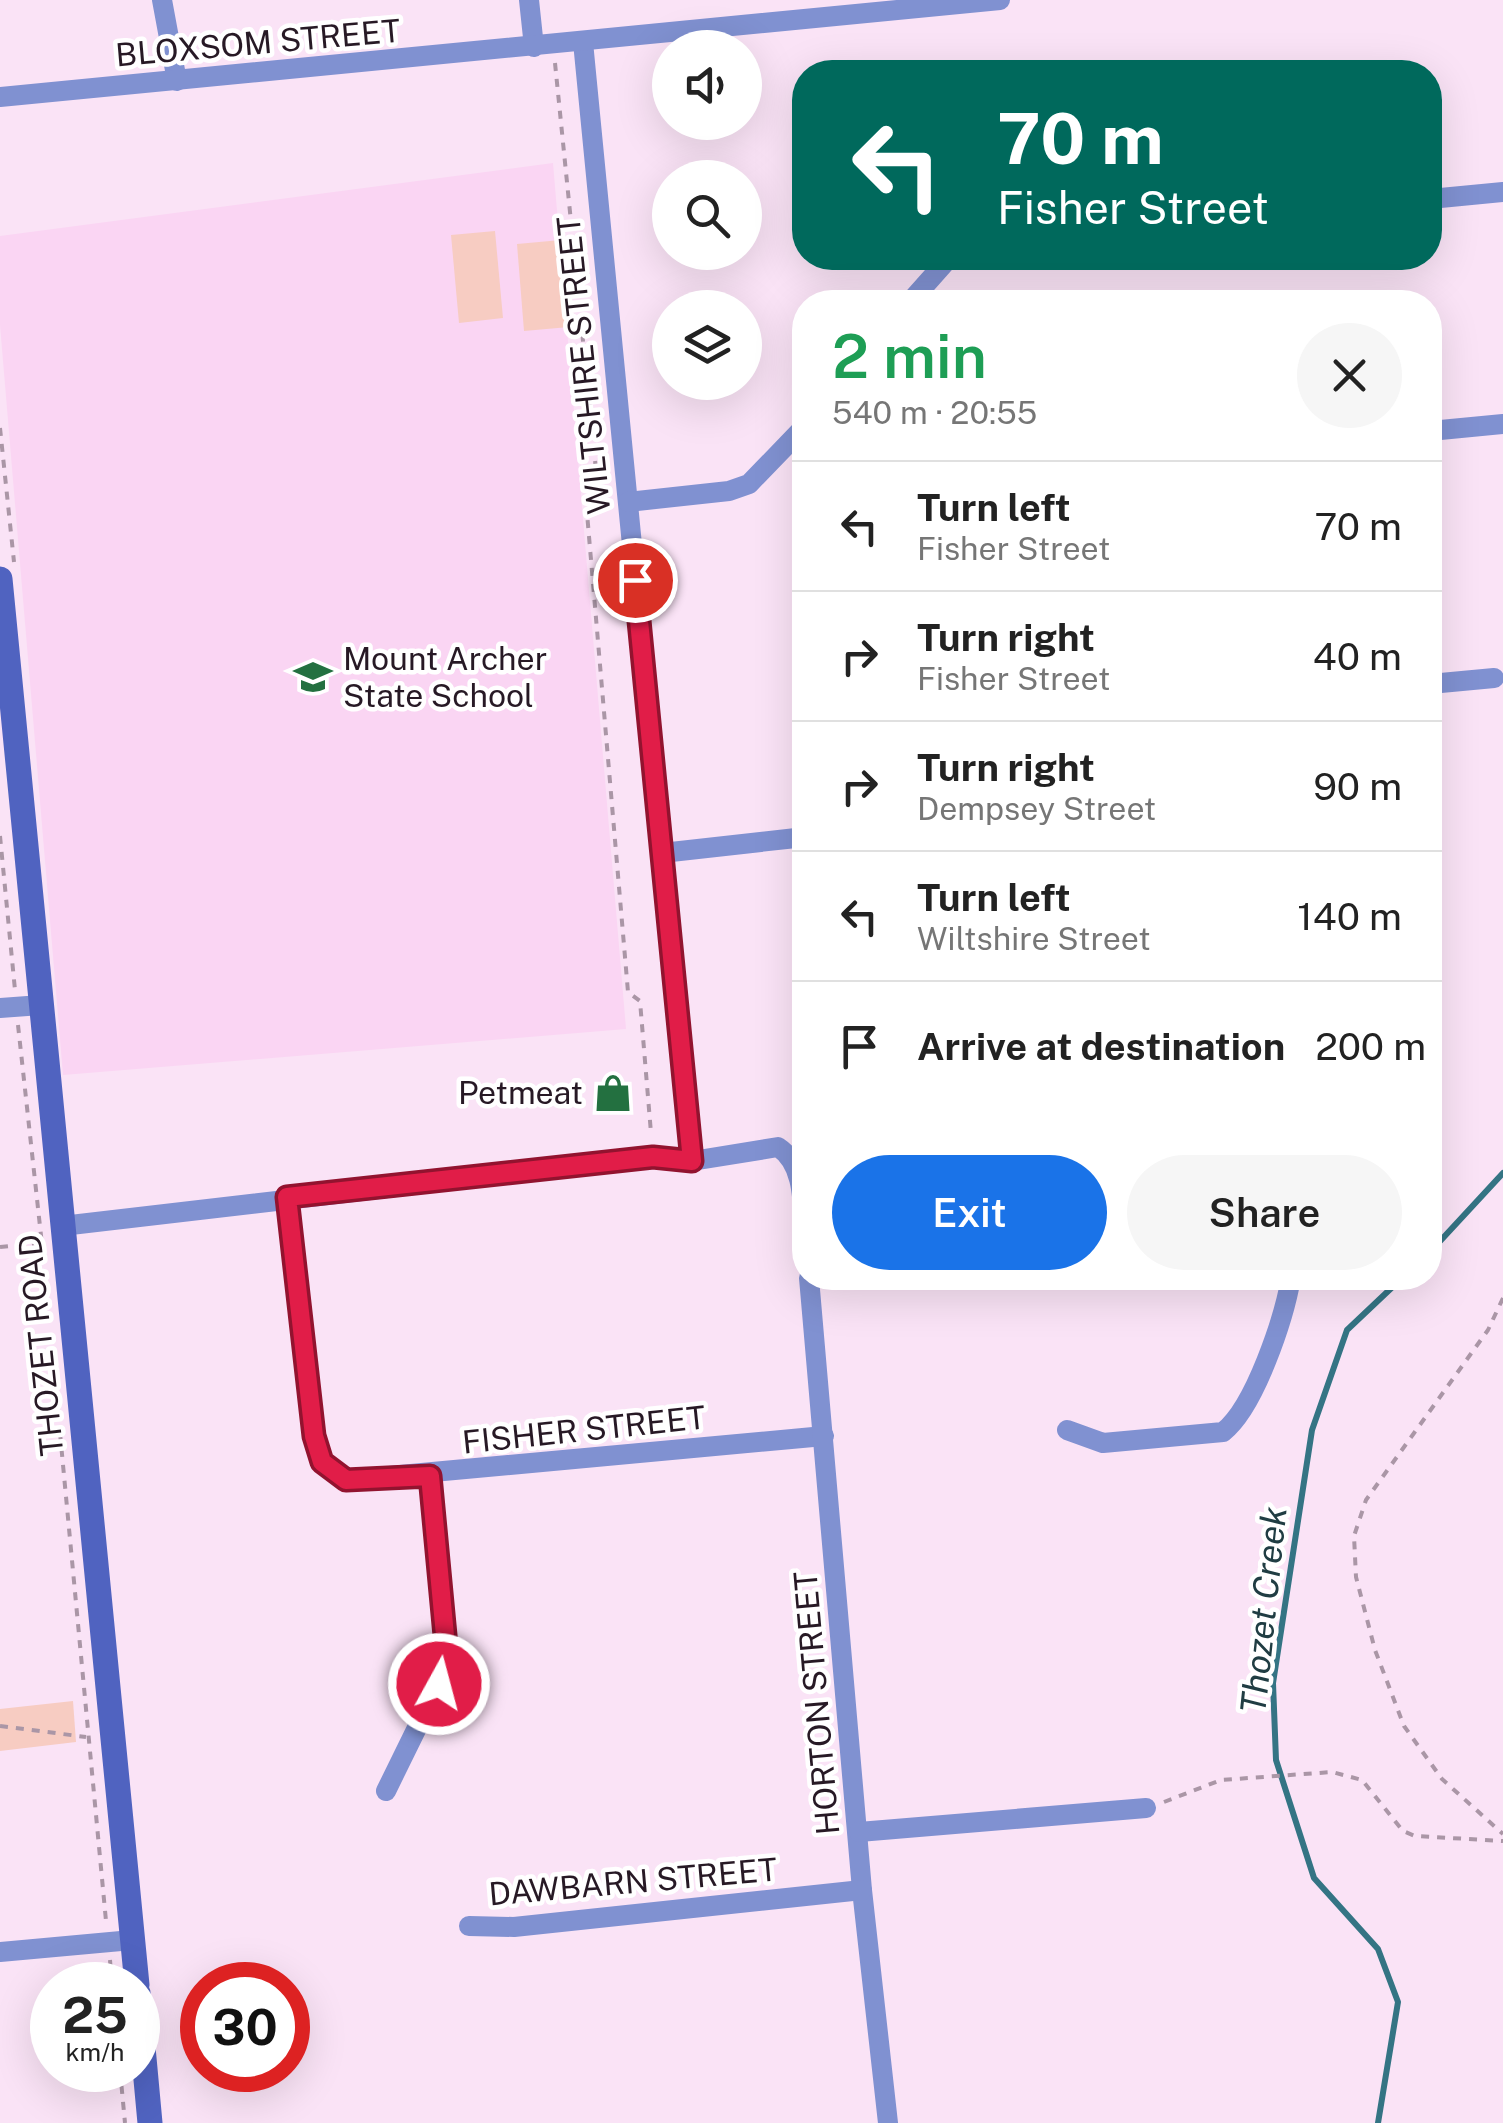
<!DOCTYPE html>
<meta charset="utf-8">
<style>
:root{--surface:#fff;--page:#f6f6f6;--text:#222;--muted:#767676;--line:#e0e0e0;--accent:#1a73e8}
body{margin:0;font-family:"Public Sans",sans-serif;background:var(--page);color:var(--text);height:100vh;display:flex;flex-direction:column;font-size:38px;white-space:nowrap}
*{box-sizing:border-box;margin:0}
p{font-size:32px;color:var(--muted)}
.icon{flex:none;width:55px;height:55px;fill:none;stroke:currentColor;stroke-width:2;stroke-linecap:round;stroke-linejoin:round}
.map{position:relative;flex:1;overflow:hidden}
.drawer{position:absolute;left:792px;top:290px;width:650px;height:1000px;display:flex;flex-direction:column;background:var(--surface);border-radius:40px;box-shadow:0 10px 40px #0002}
.drawer>*{flex:none}
.hud{position:absolute;left:792px;top:60px;width:650px;height:210px;border-radius:40px;box-shadow:0 10px 40px #0002;background:#00695c;color:#fff;overflow:hidden}
.tools{position:absolute;left:652px;top:30px;display:grid;gap:20px}
.tools a{display:grid;place-items:center;width:110px;height:110px;border-radius:50%;background:var(--surface);box-shadow:0 10px 40px #0002;font-size:50px}
.speed{position:absolute;left:30px;top:1962px;display:flex;gap:20px;font-size:50px;font-weight:700;text-align:center}
.speed>*{display:grid;place-content:center;width:130px;height:130px;border-radius:50%;background:var(--surface);box-shadow:0 10px 40px #0002;line-height:1}
.speed small{font-size:25px;font-weight:400}
.speed .limit{border:15px solid #d22;background:#fff;color:#111}
.pin{position:absolute;display:grid;place-items:center;width:85px;height:85px;color:#fff;margin:-42px;border:5px solid #fff;border-radius:50%;box-shadow:0 2px 10px #0007}
.me{position:absolute;width:110px;margin:-55px;rotate:7deg;stroke-linejoin:round;filter:drop-shadow(0 0 8px #0008)}
.turn{display:flex;align-items:center;gap:35px;height:210px;padding:0 40px;font-size:45px}
.turn .icon{width:130px;height:130px;stroke-width:2.5}
.turn b{display:block;font-size:70px;line-height:85px}
.round{display:grid;place-items:center;flex:none;width:105px;height:105px;border-radius:52px;background:var(--page)}
.overview{display:flex;align-items:center;justify-content:space-between;height:170px;padding:0 40px}
h1{font-size:60px;font-weight:600;line-height:75px;color:#1e9e55}
.button{display:flex;gap:20px;margin-top:auto;padding:20px 40px}
.button a{flex:1;height:115px;border-radius:60px;background:var(--accent);color:#fff;font-size:40px;font-weight:600;line-height:115px;text-align:center}
.button a+a{background:var(--page);color:var(--text)}
ul{padding:0;list-style:none}
li{display:flex;align-items:center;gap:30px;height:130px;padding:0 40px;border-top:2px solid var(--line)}
li div{flex:1}
li b{display:block;font-size:38px}
li em{font-style:normal}
.map>svg:first-child{display:block}
</style>
<div class="map">
<svg width="1503" height="2123" viewBox="0 0 1503 2123">
<rect width="100%" height="100%" fill="#fae3f6"/>
<path fill="#fad5f3" d="M553,163l73,866 -563,46 -63,-750v-89z"/>
<g fill="#f7ccc2">
<path d="M495,231l8,87 -44,5 -8,-88z"/>
<path d="M561,240l8,87 -45,4 -7,-87z"/>
<path d="M73,1701l3,41 -76,9v-42z"/>
</g>
<g fill="none" stroke-linecap="round" stroke-linejoin="round">
<g stroke="#347484" stroke-width="6">
<path d="M1430,1252l73,-79"/>
<path d="M1378,2123l20,-121 -20,-53 -64,-71 -38,-118 -3,-77 39,-253 35,-100 55,-52"/>
</g>
<g stroke="#aa96a6" stroke-width="4" stroke-dasharray="8 8" stroke-linecap="butt">
<path d="M555,63l44,437 -12,13 41,479 12,9 11,132"/>
<path d="M0,428l14,134"/>
<path d="M0,836l15,154"/>
<path d="M18,1025l26,238"/>
<path d="M0,1247l40,-4"/>
<path d="M1503,1298l-15,32 -122,170 -12,36 2,41 19,73 29,76 38,53 61,55"/>
<path d="M60,1433l46,488"/>
<path d="M0,1726l86,11"/>
<path d="M1164,1802l57,-22 111,-8 30,8 41,51 12,5 88,5"/>
<path d="M110,1960l2,25"/>
<path d="M120,2070l5,53"/>
</g>
<g stroke="#8091d1" stroke-width="20">
<path d="M162,0l15,81"/>
<path d="M529,0l5,47"/>
<path d="M583,42l109,1119"/>
<path d="M0,97l1000,-97"/>
<path d="M1430,199l73,-7"/>
<path d="M910,302l39,-44"/>
<path d="M1430,431l73,-7"/>
<path d="M628,502l101,-11 20,-7 56,-58"/>
<path d="M1430,684l64,-6"/>
<path d="M662,853l143,-16"/>
<path d="M0,1008l41,-3"/>
<path d="M287,1197l27,239 9,25 23,19 478,-44"/>
<path d="M62,1226l591,-69 39,4 86,-14c29,19 24,63 27,95"/>
<path d="M809,1278l53,612 26,233"/>
<path d="M1067,1430l36,13 120,-11c32,-25 61,-114 68,-154"/>
<path d="M386,1791l53,-108 7,-37 -16,-170"/>
<path d="M859,1832l287,-24"/>
<path d="M469,1926l45,1 348,-37"/>
<path d="M0,1952l132,-12"/>
</g>
<g stroke="#5063c0" stroke-width="25">
<path d="M0,579l137,1406"/>
<path d="M138,1993l12,130"/>
</g>
</g>
<g fill="none" stroke-linecap="round" stroke-linejoin="round">
<g stroke="#92132f" stroke-width="25">
<path id="route" d="M439,1684l7,-38 -16,-170 -84,4 -24,-18 -8,-26 -27,-239 366,-40 39,4 -57,-581"/>
</g>
<use href="#route" stroke="#e11d48" stroke-width="18"/>
</g>
<defs>
<g id="school-bare" transform="scale(3)"><path d="M0-5L7-2L0 1L-7-2ZM-4 1L0 2.5L4 1V4Q0 6-4 4Z" fill="#237040" stroke="#fff" stroke-width="2.5" paint-order="stroke"/></g>
<g id="shop-bare" transform="scale(3)"><path d="M-5-2.5h2.3a2.7 3.5 0 0 1 5.4 0H5L5.5 6h-11ZM-1.5-2.5h3a1.5 2.3 0 0 0-3 0Z" fill="#237040" stroke="#fff" stroke-width="2.5" paint-order="stroke"/></g>
</defs>
<g fill-rule="evenodd">
<use href="#school-bare" x="313" y="677"/>
<use href="#shop-bare" x="613" y="1093"/>
</g>
<g text-anchor="middle" stroke-width="9" stroke-linejoin="round" paint-order="stroke">
<g font-size="32" fill="#271925" stroke="#fff">
<text transform="translate(258 43) rotate(-5)" y="11">BLOXSOM STREET</text>
<text transform="translate(584 365) rotate(-96)" y="11">WILTSHIRE STREET</text>
<text transform="translate(41 1345) rotate(-96)" y="11">THOZET ROAD</text>
<text transform="translate(584 1430) rotate(-6)" y="11">FISHER STREET</text>
<text transform="translate(817 1703) rotate(-95)" y="11">HORTON STREET</text>
<text transform="translate(633 1882) rotate(-5)" y="11">DAWBARN STREET</text>
</g>
<g font-size="32" fill="#271925" stroke="#fff" text-anchor="start">
<text x="343" y="670">Mount Archer<tspan x="343" dy="37">State School</tspan></text>
<text x="583" y="1104" text-anchor="end">Petmeat</text>
</g>
<g font-size="35" font-style="italic" fill="#203d43" stroke="#fff">
<text transform="translate(1264 1610) rotate(-84)" y="12">Thozet Creek</text>
</g>
</g>
</svg>
<div class="tools">
<a><svg class="icon" aria-label="sound" viewBox="0 0 24 24"><path d="M4 9h4l5-4v14l-5-4H4zM17 9q2 3 0 6"/></svg></a>
<a><svg class="icon" aria-label="search" viewBox="0 0 24 24"><circle cx="10" cy="10" r="6"/><path d="M15 15l6 6"/></svg></a>
<a><svg class="icon" aria-label="layers" viewBox="0 0 24 24"><path d="M12 4l9 5-9 5-9-5zM3 14l9 5 9-5"/></svg></a>
</div>
<div class="speed"><div>25<small>km/h</small></div><div class="limit">30</div></div>
<div class="pin" style="left:635px;top:580px;background:#d93025"><svg class="icon" aria-label="arrive" viewBox="0 0 24 24"><path d="M6 21V4h12l-3 4 3 4H6"/></svg></div>
<svg class="me" style="left:439px;top:1684px" viewBox="-20 -20 40 40"><circle r="17" fill="#e11d48" stroke="#fff" stroke-width="3"/><path d="M0-11L8 9 0 5-8 9z" fill="#fff"/></svg>
<div class="hud">
<div class="turn"><svg class="icon" aria-label="left" viewBox="0 0 24 24"><path d="M17 20v-9H6M10 6l-5 5 5 5"/></svg><div><b>70 m</b>Fisher Street</div></div>
</div>
<section class="drawer">
<div class="overview"><div><h1>2 min</h1><p>540 m · 20:55</p></div><a class="round"><svg class="icon" aria-label="close" viewBox="0 0 24 24"><path d="M6 6l12 12M18 6L6 18"/></svg></a></div>
<ul>
<li><svg class="icon" aria-label="left" viewBox="0 0 24 24"><path d="M17 20v-9H6M10 6l-5 5 5 5"/></svg><div><b>Turn left</b><p>Fisher Street</p></div><em>70 m</em></li>
<li><svg class="icon" aria-label="right" viewBox="0 0 24 24"><path d="M7 20v-9h11M14 6l5 5-5 5"/></svg><div><b>Turn right</b><p>Fisher Street</p></div><em>40 m</em></li>
<li><svg class="icon" aria-label="right" viewBox="0 0 24 24"><path d="M7 20v-9h11M14 6l5 5-5 5"/></svg><div><b>Turn right</b><p>Dempsey Street</p></div><em>90 m</em></li>
<li><svg class="icon" aria-label="left" viewBox="0 0 24 24"><path d="M17 20v-9H6M10 6l-5 5 5 5"/></svg><div><b>Turn left</b><p>Wiltshire Street</p></div><em>140 m</em></li>
<li><svg class="icon" aria-label="arrive" viewBox="0 0 24 24"><path d="M6 21V4h12l-3 4 3 4H6"/></svg><div><b>Arrive at destination</b></div><em>200 m</em></li>
</ul>
<div class="button"><a>Exit</a><a>Share</a></div>
</section>
</div>
